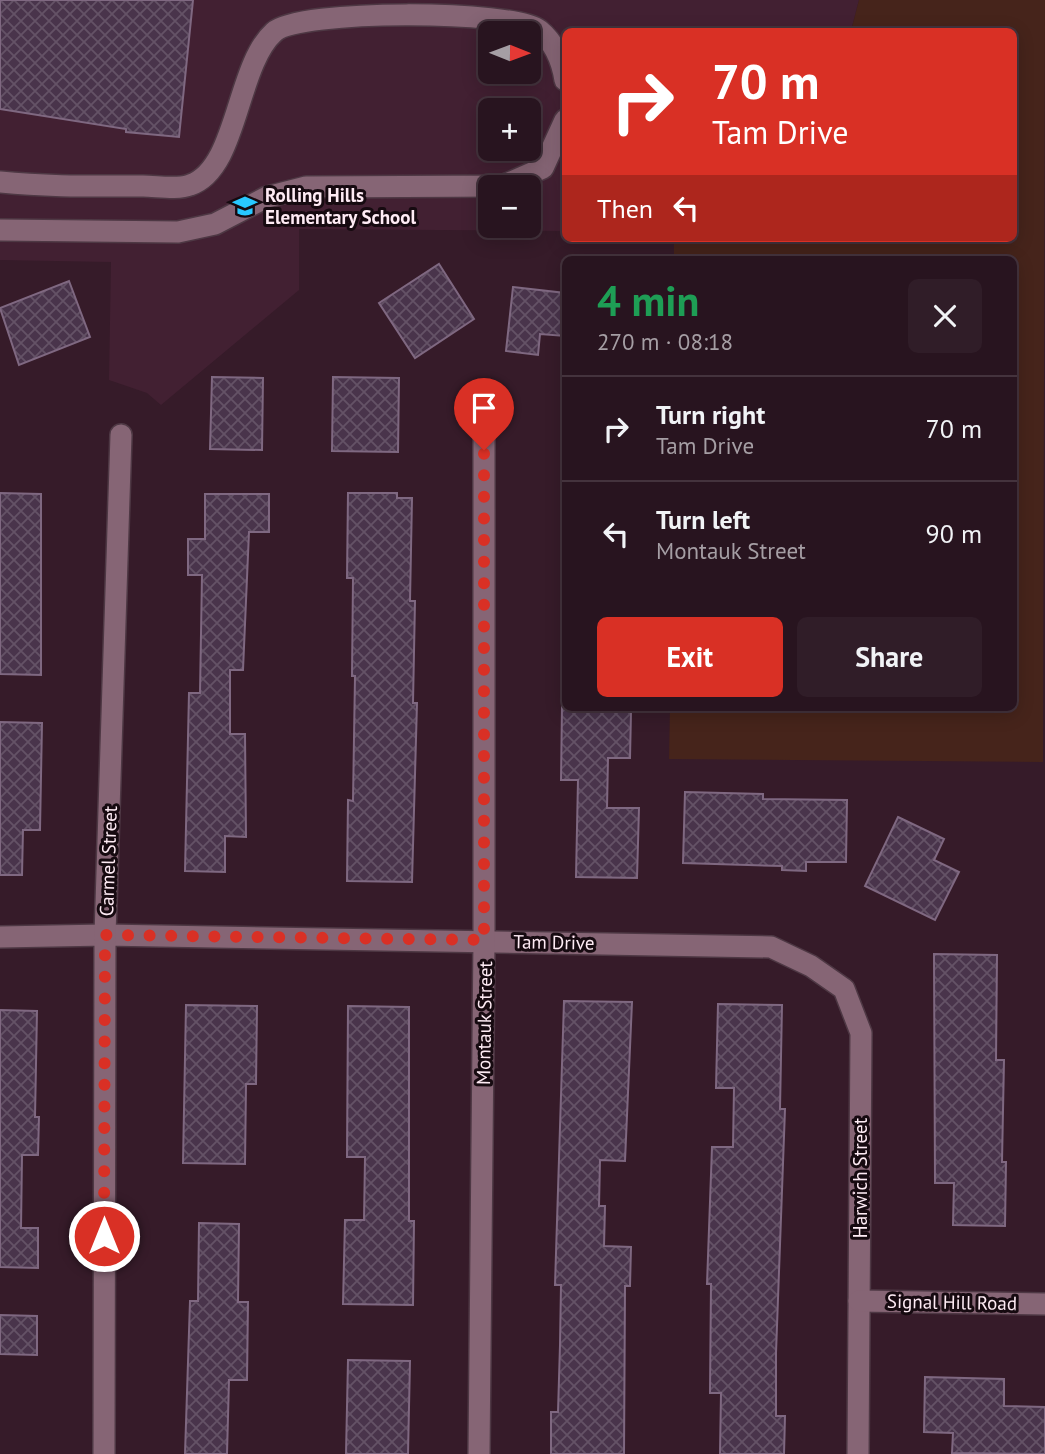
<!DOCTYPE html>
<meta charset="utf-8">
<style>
:root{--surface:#28141f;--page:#301d28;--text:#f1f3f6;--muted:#a59ea4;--line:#44333d;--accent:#d93025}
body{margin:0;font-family:"PT Sans",sans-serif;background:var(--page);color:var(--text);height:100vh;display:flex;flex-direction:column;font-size:26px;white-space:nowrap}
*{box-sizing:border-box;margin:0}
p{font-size:23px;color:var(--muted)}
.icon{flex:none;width:38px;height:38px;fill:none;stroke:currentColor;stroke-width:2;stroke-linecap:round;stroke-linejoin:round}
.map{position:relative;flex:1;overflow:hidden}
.drawer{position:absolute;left:562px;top:256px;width:455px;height:455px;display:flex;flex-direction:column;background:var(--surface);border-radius:10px;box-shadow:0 4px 18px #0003,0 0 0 2px var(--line)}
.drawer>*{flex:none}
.top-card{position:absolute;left:562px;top:28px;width:455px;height:214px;border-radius:10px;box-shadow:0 4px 18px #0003,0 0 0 2px var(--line);background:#d93025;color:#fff;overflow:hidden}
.needle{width:46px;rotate:91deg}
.controls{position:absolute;left:478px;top:21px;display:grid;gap:14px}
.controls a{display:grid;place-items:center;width:63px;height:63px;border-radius:10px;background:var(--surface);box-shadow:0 4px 18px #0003,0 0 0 2px var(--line);font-size:35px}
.pin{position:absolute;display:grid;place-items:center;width:60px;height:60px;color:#fff;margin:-72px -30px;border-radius:50% 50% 50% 0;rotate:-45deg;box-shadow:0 0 7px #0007}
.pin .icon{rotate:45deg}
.me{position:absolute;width:77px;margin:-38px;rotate:0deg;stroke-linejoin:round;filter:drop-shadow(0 0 5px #0008)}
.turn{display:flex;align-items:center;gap:24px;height:147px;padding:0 35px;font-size:32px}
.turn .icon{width:91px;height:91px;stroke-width:2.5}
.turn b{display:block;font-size:49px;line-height:60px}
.then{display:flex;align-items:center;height:66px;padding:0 35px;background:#0003;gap:14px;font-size:26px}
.round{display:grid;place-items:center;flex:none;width:74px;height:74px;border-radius:10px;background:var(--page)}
.headline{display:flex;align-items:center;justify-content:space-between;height:119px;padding:0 35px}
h1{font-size:42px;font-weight:700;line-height:52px;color:#1e9e55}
.primary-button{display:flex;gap:14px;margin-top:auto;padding:14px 35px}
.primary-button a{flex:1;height:80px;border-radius:10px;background:var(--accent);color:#fff;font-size:28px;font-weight:700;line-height:80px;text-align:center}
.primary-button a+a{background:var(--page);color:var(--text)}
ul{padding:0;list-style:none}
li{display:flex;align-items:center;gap:21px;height:105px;padding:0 35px;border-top:2px solid var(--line)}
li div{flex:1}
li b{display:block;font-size:26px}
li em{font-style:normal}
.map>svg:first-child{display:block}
</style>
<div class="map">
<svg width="1045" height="1454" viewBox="0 0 1045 1454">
<defs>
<pattern id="building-cross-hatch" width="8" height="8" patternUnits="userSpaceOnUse" patternTransform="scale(1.75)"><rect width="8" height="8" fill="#49344b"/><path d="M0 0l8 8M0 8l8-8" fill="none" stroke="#645266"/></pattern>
</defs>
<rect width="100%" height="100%" fill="#361b29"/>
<path fill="#422032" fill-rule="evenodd" d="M0,0h859l-8,31 -286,1v199l-266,-2v61l-138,115 -14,-12 -38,-13 2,-118 -111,-2zM490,33h38v39h-38zM490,110h38v39h-38zM490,187h38v39h-38z"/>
<path fill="#46241b" d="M859,0h186l-2,762 -374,-3 1,-52h343v-448h-339v-21h339v-206l-162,-1z"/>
<g fill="url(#building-cross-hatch)" stroke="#7f6881" stroke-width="2">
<path d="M0,0h193l-14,137 -53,-5v-3l-126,-20z"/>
<path d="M439,264l35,55 -59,39 -36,-55z"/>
<path d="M69,281l21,56 -71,28 -19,-57z"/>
<path d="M513,287l52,6v43l-25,-2 -2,21 -32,-4z"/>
<path d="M212,377l51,1 -1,72 -52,-1z"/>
<path d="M333,377l66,1 -1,74 -66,-1z"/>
<path d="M0,493l41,1v181l-41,-1z"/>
<path d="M348,493h49v5h15l-2,103h5l-2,102h4l-5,179 -65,-1 1,-81 5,1 2,-125h-3l1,-98h-6z"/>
<path d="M205,494h64v38h-20l-6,138h-13v64h15l1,103 -21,-1v36l-40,-1 4,-178h11l2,-118h-14v-36h17z"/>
<path d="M562,707h50v5h19l-1,46h-22l-1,50h32l-2,70 -61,-1 2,-97h-17z"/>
<path d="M0,722l42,1 -2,107h-17l-1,45h-22z"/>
<path d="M685,792l78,2v5l84,1 -1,62h-40v9l-24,-1v-4l-99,-3z"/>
<path d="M898,817l46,22 -10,21 25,12 -24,48 -70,-34z"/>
<path d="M934,954l63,1 -1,105h8l-2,102h4l-1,64 -52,-1 1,-42h-19z"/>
<path d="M564,1001l68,1 -7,159 -25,-1 -1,46h6l-1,40 27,1 -1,39h-5l-1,168h-73v-42h7l2,-67 1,-60h-6z"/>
<path d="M718,1004l64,1 -2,104h5l-9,244v63h9l-1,38h-64l1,-61h-11l1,-109h-4l5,-137h21l1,-59h-18z"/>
<path d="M186,1005l71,1 -1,78h-10l-1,80 -62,-1z"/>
<path d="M348,1006l61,1v214h5l-1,84 -70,-1 2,-84h19l1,-63h-18z"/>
<path d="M0,1010l37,1 -2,106h4l-1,38h-16l-1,73h17v40l-38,-1z"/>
<path d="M199,1223l40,1 -1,78h10l-1,78h-18l-2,74h-42l5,-153h8z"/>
<path d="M0,1315l37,1v39l-37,-1z"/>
<path d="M348,1360l62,1 -2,93h-62z"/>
<path d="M925,1377l79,2v27l41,1v47l-93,-1 1,-20 -29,-1z"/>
</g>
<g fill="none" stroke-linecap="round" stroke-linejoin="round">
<g stroke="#4e3844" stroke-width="24">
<g id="minor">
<path d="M0,182c48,5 95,4 143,4 14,0 34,4 47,-1 48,-16 46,-119 84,-153 25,-23 239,-22 265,-2 16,13 23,31 26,50"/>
<path d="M0,230l178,2 37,-8 52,-27 39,-10 196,-1 41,-18 22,-48"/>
<path d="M0,937l105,-2 666,12 40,19 33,23 17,44 -3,421"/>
<path d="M859,1301l186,3"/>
<path d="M104,1454l1,-519 16,-500"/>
<path d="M479,1454l5,-514v-517"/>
</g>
</g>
<use href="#minor" stroke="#866575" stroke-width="21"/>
</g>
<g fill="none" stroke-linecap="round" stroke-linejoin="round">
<path stroke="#d93025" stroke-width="12" stroke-dasharray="0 21.6" d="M104,1236l1,-301 379,5v-490"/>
</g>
<defs>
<g id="school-bare" transform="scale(1.89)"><path d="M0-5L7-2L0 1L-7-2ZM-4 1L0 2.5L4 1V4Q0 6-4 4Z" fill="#28c8ff" stroke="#160a10" stroke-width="2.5" paint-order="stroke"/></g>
</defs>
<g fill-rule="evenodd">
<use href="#school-bare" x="245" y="206"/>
</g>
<g text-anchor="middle" stroke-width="6" stroke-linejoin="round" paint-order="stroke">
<g font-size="19" font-weight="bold" fill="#feebf4" stroke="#160a10" text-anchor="start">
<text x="265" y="202">Rolling Hills<tspan x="265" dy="22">Elementary School</tspan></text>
</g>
<g font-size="19" fill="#feebf4" stroke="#160a10">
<text transform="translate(108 861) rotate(-88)" y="7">Carmel Street</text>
<text transform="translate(554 942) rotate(1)" y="7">Tam Drive</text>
<text transform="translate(484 1023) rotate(-89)" y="7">Montauk Street</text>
<text transform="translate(860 1178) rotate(-90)" y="7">Harwich Street</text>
<text transform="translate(952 1302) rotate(1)" y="7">Signal Hill Road</text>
</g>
</g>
</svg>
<div class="controls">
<a><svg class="needle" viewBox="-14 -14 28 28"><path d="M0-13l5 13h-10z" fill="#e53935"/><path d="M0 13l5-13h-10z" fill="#a59ea4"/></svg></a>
<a>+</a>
<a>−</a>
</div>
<div class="pin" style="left:484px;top:450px;background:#d93025"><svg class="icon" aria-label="arrive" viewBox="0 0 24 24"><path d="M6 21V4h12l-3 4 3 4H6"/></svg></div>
<svg class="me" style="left:104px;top:1236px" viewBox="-20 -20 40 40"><circle r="17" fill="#d93025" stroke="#fff" stroke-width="3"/><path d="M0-11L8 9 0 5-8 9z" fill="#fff"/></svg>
<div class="top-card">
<div class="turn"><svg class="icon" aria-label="right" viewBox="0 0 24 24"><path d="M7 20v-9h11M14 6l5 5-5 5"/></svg><div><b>70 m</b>Tam Drive</div></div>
<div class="then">Then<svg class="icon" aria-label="left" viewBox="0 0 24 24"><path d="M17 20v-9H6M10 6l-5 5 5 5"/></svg></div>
</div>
<section class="drawer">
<div class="headline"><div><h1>4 min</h1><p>270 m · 08:18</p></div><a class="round"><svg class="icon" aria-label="close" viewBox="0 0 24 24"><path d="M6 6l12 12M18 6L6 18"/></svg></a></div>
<ul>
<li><svg class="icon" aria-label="right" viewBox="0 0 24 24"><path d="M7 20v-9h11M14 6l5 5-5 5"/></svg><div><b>Turn right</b><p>Tam Drive</p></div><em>70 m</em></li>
<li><svg class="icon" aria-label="left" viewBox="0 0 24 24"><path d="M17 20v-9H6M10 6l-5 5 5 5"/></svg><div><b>Turn left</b><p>Montauk Street</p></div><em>90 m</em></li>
</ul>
<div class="primary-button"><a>Exit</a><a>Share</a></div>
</section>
</div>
